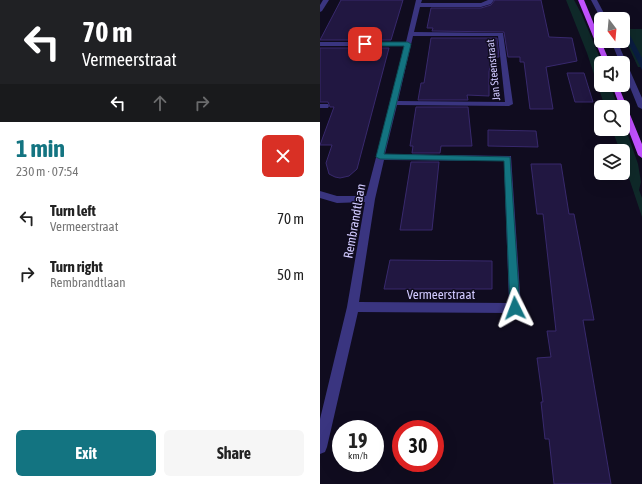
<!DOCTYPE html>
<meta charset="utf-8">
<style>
:root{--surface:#fff;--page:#f6f6f6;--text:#222;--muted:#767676;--accent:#137481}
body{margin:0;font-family:"Asap Condensed",sans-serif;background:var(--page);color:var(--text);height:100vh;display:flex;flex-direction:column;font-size:15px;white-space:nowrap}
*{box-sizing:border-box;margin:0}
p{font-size:13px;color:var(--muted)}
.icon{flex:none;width:22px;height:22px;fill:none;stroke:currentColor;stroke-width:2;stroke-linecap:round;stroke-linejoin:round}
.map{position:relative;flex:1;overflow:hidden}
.side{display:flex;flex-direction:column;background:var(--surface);width:320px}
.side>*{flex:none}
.hud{background:#202124;color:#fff;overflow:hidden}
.needle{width:26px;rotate:164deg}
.buttons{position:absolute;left:274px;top:12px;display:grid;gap:8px}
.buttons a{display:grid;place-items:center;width:36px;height:36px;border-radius:6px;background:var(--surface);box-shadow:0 4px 16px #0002;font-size:20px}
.speed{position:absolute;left:12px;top:420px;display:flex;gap:8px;font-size:20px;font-weight:700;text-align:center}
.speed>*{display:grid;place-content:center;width:52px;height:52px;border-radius:50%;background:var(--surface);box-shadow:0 4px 16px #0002;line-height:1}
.speed small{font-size:10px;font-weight:400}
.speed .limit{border:6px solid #d22;background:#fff;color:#111}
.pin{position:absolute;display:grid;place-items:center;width:34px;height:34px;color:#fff;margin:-17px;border-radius:8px;box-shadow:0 2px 6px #0006}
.me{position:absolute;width:44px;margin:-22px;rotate:357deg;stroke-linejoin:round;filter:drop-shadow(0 0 3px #0008)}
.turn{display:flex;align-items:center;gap:14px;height:84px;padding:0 16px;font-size:18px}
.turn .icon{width:52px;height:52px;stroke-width:2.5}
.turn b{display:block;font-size:28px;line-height:34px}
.lanes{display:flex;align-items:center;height:38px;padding:0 16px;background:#0003;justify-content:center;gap:20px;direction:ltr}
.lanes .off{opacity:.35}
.round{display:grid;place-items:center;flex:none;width:42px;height:42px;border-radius:6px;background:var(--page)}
.headline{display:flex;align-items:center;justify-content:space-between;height:68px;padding:0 16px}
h1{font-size:24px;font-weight:700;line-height:30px;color:var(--accent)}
.primary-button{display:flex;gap:8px;margin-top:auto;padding:8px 16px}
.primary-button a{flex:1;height:46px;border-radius:6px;background:var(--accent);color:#fff;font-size:16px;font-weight:700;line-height:46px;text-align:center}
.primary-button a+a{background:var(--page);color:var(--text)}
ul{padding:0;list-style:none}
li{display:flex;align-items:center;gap:12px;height:56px;padding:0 16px}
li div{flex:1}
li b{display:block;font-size:15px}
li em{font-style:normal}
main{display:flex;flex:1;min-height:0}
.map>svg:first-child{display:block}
</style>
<main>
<section class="side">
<div class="hud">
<div class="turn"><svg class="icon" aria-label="left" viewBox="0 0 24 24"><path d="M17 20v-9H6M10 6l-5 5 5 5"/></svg><div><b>70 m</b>Vermeerstraat</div></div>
<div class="lanes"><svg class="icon" aria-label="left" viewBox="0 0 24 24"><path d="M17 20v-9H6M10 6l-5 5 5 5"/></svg><svg class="icon off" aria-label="ahead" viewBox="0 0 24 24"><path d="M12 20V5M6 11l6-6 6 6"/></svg><svg class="icon off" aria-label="right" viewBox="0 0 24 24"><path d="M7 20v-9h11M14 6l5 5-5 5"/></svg></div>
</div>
<div class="headline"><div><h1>1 min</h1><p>230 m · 07:54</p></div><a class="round" style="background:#d93025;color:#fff"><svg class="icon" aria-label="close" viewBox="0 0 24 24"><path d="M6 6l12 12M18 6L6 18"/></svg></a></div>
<ul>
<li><svg class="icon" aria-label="left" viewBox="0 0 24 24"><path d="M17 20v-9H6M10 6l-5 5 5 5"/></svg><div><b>Turn left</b><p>Vermeerstraat</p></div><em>70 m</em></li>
<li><svg class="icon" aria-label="right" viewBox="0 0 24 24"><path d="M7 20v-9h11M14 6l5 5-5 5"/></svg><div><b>Turn right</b><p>Rembrandtlaan</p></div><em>50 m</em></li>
</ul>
<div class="primary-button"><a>Exit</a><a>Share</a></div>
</section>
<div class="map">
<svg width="322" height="484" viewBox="0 0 322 484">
<rect width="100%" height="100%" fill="#100c1f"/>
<g fill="#0f2929">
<path d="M246,0h8l8,15 20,48 -1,22h9l8,22h-13l-18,-54z"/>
<path d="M303,29h19v38h-4l-15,-32z"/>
<path d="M303,121l15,43 3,18 -2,8 3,8v19l-19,-57v-9h-3l-8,-22h11z"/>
</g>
<path fill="#0a1d40" d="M303,22l19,36v12l-19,-38z"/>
<g fill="#211741" stroke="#38296d">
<path d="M21,0h62l-12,40h-71z"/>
<path d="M175,0h46l8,37 23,1 5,23 -31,6 7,42h-23l-6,-47h-4v-5h-12l-4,-25 -72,-1 1,-3h-6l4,-20h50l10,-3z"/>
<path d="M111,38h66l2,19h-7l-3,15v24l-22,-1 1,5h-50l3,-17h3z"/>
<path d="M0,48h69l-32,121 -8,7 -9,2 -5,-1 -6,-3 -3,-11 6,-18h-12l14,-38h-4l-2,-5h-8z"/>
<path d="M247,73h17l9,29h-18z"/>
<path d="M96,107h52l4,39h-31l-1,7h-28l1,-7h-3z"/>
<path d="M168,130l48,1 2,16 -50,-1z"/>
<path d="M91,162h28l-7,68h-32z"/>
<path d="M211,164h30l8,50h5l20,106h-11l28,164h-57l-5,-45h-4l-4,-37h2l-6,-44 14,-1 -4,-26h9l-13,-117h-6z"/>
<path d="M70,260l102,1v28h-108z"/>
</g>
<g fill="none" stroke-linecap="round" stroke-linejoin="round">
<path fill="#3a3580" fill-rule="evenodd" d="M0,104h8l1,2 -1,2h-8z"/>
<g fill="#3a3580" fill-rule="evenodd">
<path d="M3,0h6l-7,11 -2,1v-7z"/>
<path d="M96,0h6l-1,3h60l7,-3h6l-3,4 -10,3h-61l-6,25 89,1 10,71 -4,2 -112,-1 -12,49 126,2 10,152 -2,3 -4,2 -157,-1 -31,135 -2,5 -5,2v-35l27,-112 18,-105 -28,1 -17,-5v-7l17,5h29l39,-150h-85v-4h86zM93,36h85l7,66 -107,-1zM64,160l120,1 5,142 -150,-1 16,-103z"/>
<path d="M271,0h6l10,19h-6z"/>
<path d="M291,41h6l25,57v11l-4,-2 -15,-37v-7h-3z"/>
</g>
<g fill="#c151ff" fill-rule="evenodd">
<path d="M258,0h6l26,63h-6z"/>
<path d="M292,85h6l24,59v14l-4,-3 -15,-39v-9h-3z"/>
</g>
</g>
<path fill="#137481" stroke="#0c4b54" d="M88,42l3,2 -27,110 126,3 10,151 -2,3 -3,1 -4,-1 -1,-3 -6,-147 -124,-2 -4,-2 28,-111h-39l-3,-2 3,-2z"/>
<g text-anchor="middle" stroke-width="3" stroke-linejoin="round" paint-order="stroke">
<g font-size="11" fill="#d1caff" stroke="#100c1f">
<text transform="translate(173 70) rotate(-96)" y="4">Jan Steenstraat</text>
</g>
<g font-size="13" fill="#d1caff" stroke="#100c1f">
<text transform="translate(34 221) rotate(-80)" y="5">Rembrandtlaan</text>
<text x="121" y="299">Vermeerstraat</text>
</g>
</g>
</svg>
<div class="buttons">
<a><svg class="needle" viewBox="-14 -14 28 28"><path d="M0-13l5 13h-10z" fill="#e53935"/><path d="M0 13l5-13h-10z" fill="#767676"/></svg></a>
<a><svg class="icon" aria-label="sound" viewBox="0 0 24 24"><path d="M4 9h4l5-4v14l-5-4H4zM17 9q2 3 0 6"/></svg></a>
<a><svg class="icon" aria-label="search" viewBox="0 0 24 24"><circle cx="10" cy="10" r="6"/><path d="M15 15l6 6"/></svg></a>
<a><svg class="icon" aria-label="layers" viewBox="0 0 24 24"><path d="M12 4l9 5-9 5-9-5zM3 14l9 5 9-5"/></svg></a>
</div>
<div class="speed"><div>19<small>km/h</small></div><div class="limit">30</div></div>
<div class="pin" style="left:45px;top:44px;background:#d93025"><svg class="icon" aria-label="arrive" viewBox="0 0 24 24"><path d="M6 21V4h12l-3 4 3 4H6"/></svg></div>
<svg class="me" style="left:195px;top:308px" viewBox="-20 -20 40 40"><path d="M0-17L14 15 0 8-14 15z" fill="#137481" stroke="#fff" stroke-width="4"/></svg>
</div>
</main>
